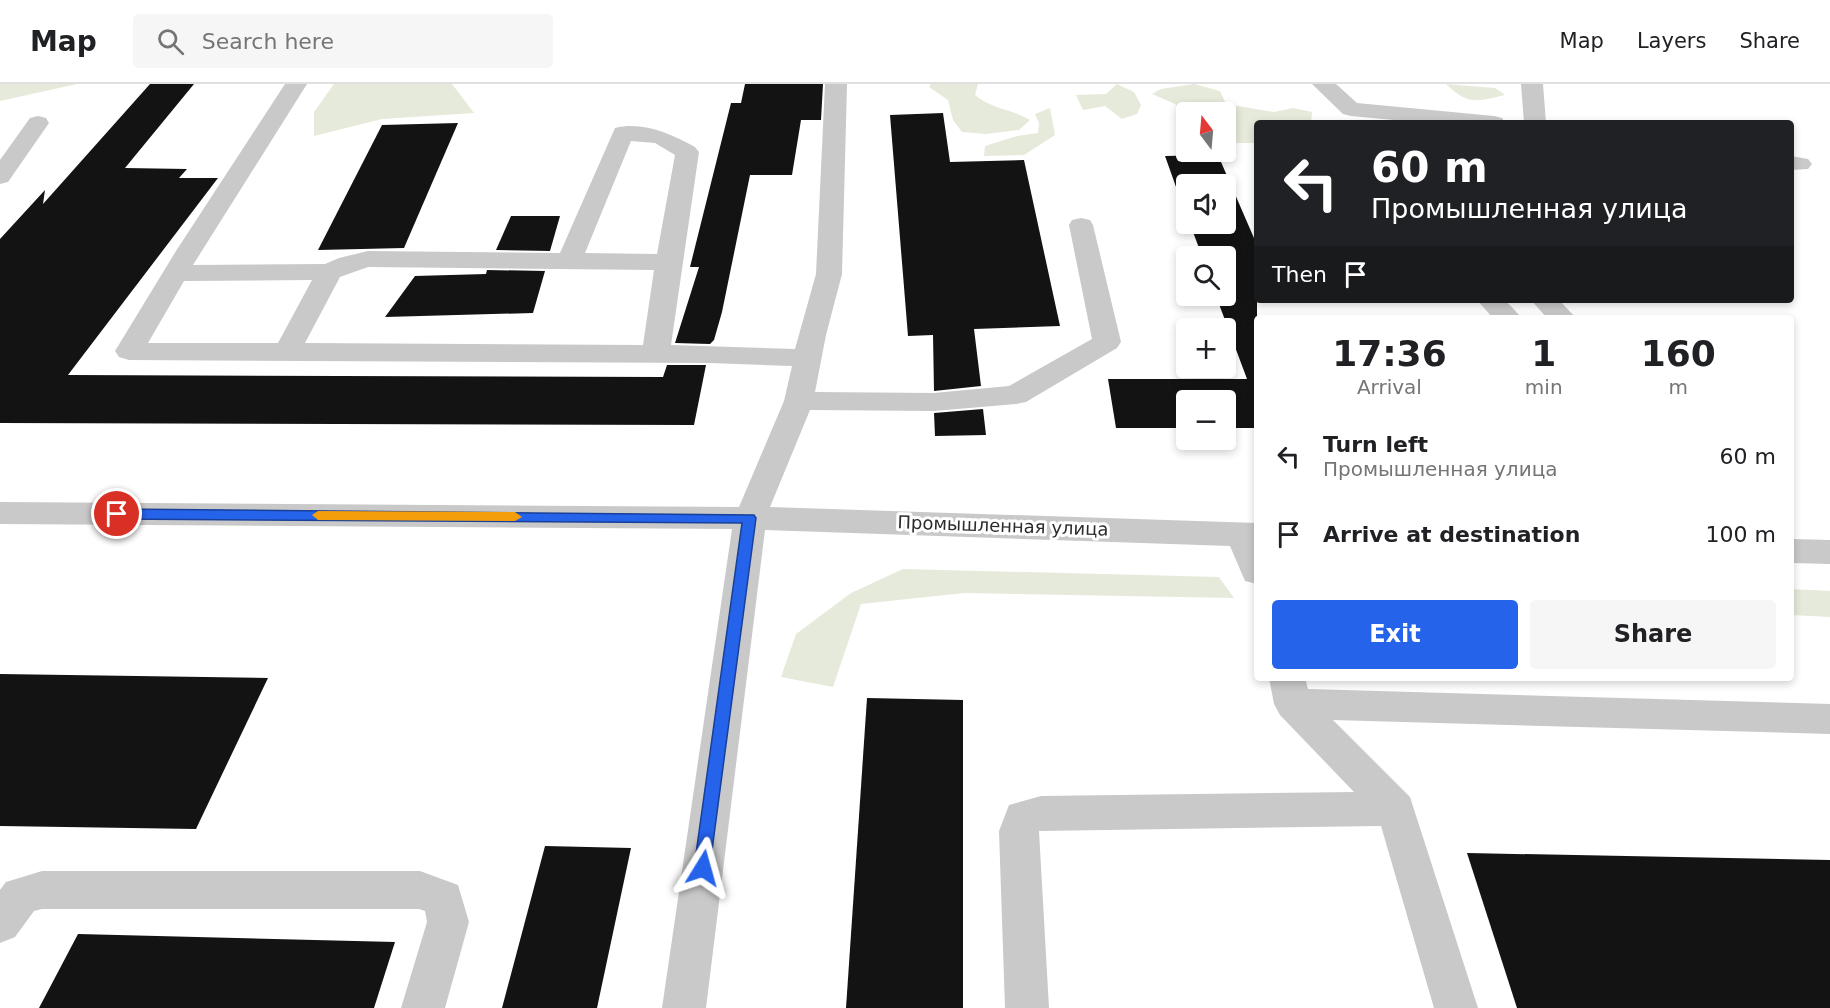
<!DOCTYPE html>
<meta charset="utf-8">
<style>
:root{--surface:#fff;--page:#f6f6f6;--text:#202124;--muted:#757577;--line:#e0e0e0;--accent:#2563eb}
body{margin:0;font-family:"DejaVu Sans",sans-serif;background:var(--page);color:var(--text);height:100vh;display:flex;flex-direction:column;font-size:22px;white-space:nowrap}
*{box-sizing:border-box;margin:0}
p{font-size:20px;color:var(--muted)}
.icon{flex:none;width:33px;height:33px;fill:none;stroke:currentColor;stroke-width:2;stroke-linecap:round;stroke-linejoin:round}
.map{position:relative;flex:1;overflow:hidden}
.drawer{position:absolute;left:1254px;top:231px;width:540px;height:366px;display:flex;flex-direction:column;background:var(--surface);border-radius:6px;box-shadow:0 3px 9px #0003}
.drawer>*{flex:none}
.guide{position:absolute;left:1254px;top:36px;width:540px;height:183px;border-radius:6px;box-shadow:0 3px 9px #0003;background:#202124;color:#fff;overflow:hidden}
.needle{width:39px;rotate:344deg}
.buttons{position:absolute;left:1176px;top:18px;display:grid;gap:12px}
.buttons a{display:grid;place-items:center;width:60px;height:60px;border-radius:6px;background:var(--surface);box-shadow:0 3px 9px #0003;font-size:30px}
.pin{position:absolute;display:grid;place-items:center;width:51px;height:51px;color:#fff;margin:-26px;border:3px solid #fff;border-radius:50%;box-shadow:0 2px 6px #0007}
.me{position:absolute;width:66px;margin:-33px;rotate:8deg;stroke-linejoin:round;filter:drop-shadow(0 0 4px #0008)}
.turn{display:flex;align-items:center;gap:21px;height:126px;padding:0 18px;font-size:27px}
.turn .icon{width:78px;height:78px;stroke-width:2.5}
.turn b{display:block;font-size:42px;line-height:51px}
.then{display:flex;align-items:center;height:57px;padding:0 18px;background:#0003;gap:12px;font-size:22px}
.eta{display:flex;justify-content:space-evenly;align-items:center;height:102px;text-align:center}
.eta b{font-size:36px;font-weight:700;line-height:42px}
.primary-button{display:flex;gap:12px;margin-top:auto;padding:12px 18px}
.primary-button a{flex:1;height:69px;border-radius:6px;background:var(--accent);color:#fff;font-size:24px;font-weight:700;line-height:69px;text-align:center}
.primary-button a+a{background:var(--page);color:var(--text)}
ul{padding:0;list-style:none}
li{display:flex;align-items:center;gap:18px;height:78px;padding:0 18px}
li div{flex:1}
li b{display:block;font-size:22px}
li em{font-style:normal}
header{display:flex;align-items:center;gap:36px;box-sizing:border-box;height:84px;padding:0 30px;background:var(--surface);border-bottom:2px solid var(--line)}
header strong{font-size:28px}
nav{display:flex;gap:33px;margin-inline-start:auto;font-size:21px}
.search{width:420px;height:54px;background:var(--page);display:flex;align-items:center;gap:15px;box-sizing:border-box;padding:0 21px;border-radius:6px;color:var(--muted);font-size:22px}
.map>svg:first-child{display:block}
</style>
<header>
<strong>Map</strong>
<div class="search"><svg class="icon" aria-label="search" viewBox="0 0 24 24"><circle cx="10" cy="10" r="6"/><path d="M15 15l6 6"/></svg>Search here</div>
<nav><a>Map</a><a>Layers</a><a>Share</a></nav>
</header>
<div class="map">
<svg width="1830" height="924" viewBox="0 0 1830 924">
<rect width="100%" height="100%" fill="#fff"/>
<g fill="#e6eada">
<path d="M0,0h77l-77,17z"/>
<path d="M334,0h118l22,29 -92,6 -68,17v-24z"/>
<path d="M931,0h47l-3,11c16,14 37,14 55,25l-11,10 -33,4 -24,-2 -9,-12 -5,-20 -19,-13z"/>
<path d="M1117,0l17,8 7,13 -4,9 -15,5 -17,-13 -22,4 -7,-15 30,-1z"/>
<path d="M1194,0l26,7 6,13 48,8 19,-4 19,4 -1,11h-54v20h-31v-31h-40v21l-6,-3 6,-11 -11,-15 -23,-10 9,-5z"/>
<path d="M1446,0l49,4 10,7c-29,7 -37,10 -59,-11z"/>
<path d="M1050,24l5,27 -31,20 -40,1 1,-10 32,-10 21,-3 1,-10 -4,-9z"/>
<path d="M903,485l316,8 15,21 -270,-5 -103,11 -28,83 -52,-10 15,-43 55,-41z"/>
<path d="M1791,505l39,2v26l-39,-2z"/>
</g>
<g fill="#131313">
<path d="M150,0h44l-69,84 62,1 -8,9h39l-150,197 595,2 4,-12h39l-12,60 -694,-2v-184l45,-49 -2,14z"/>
<path d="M745,0h78l-2,36h-20l-9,55h-42l-28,137 -8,28 -4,4 -35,-1 24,-76h-9l41,-164h10z"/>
<path d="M943,29l7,49 74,-2 36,166 -86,3 7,57 -47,5 -1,-56 -25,1 -18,-221z"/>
<path d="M458,39l-54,125 -86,2 64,-125z"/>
<path d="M1218,71l39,90v183h-31v-28h-40v28h-70l-8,-49h139l-31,-83h10v-40h-24l-12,-32h36v-40h-40v31l-21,-59z"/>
<path d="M511,132h49l-10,35 -54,-1z"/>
<path d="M487,186l58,1 -12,42 -148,4 30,-41 71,-2z"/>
<path d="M983,325l3,26 -51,1 -1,-23z"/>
<path d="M0,590l268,4 -72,151 -196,-3z"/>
<path d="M867,614l96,2v308h-117z"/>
<path d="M545,762l86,2 -34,160h-95z"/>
<path d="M1467,769l363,7v148h-313z"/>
<path d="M78,850l317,8 -21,66h-335z"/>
</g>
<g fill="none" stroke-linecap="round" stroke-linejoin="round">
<g fill="#c9c9c9" fill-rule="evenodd">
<path d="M285,0h22l-114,181 132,-1 14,-6 29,-7 192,2 55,-125c28,-7 56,6 80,19l4,5 -28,193 124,4 21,-75 9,-190h22l-5,190 -16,61 -11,57 119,1 75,-7 83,-47 -23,-114 3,-5 9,-2 9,2 3,5 28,117 -4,6 -91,54 -10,2 -82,7 -124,-1 -40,97 487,16v61l-12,-3 -15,-35 -465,-16 -59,478h-44l70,-479 -732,-5v-22l739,5 45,-106 8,-35 -82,-3 -581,-3 -10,-3 -4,-6 61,-100zM631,57l24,2 20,12 -18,99 -72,-1zM368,183l286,3 -11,75 -338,-2 35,-66zM312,196l-34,63h-130l36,-62z"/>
<path d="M1312,0h24l21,19 137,13 8,2 3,5h-79l-75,-7 -8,-2z"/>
<path d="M1521,0h22l3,39h-22z"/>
<path d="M38,32l8,2 3,5 -41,59 -8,2v-24l30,-42z"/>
<path d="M1791,72l17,3 4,5 -4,5 -17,1z"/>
<path d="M1477,216h28l17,18h-29z"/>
<path d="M1531,216h28l17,18h-29z"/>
<path d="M1791,455l39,1v24l-39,-1z"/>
<path d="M1269,594h36l3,11 522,15v30l-497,-14 77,77 68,211h-44l-53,-182 -342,5 10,177h-44l-6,-177 10,-26 32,-9 313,-4 -74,-77 -6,-11z"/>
<path d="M42,787h378l38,14 11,37 -24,86h-44l26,-86 -2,-11 -6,-2h-377l-8,2 -19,26 -15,6v-53l6,-8z"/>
</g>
</g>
<path fill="#2563eb" stroke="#184099" stroke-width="1.5" d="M117,425l637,6 2,3 -47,355 -6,3 -6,-3 -3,-5 48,-345 -625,-4 -7,-5z"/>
<path fill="#f59e0b" d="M318,427l197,1 7,5 -7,4 -197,-1 -6,-5z"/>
<g text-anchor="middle" stroke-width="6" stroke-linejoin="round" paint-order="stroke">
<g font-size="18" fill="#2c2c2c" stroke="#fff">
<text transform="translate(1003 442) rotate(2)" y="6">Промышленная улица</text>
</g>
</g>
</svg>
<div class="buttons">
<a><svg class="needle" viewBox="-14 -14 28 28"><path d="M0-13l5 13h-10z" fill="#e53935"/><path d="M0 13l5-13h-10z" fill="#757577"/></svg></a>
<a><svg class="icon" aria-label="sound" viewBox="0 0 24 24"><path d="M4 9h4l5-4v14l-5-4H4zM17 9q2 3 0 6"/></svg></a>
<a><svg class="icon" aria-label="search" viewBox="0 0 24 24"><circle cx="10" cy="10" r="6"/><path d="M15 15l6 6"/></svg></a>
<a>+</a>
<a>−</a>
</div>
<div class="pin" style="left:117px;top:430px;background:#d93025"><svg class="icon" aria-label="arrive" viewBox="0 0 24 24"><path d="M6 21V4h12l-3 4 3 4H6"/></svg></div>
<svg class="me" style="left:703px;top:784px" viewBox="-20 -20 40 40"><path d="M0-17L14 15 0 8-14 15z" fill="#2563eb" stroke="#fff" stroke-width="4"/></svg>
<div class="guide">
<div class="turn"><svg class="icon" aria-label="left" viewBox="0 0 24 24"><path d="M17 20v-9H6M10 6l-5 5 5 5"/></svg><div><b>60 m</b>Промышленная улица</div></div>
<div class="then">Then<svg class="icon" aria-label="arrive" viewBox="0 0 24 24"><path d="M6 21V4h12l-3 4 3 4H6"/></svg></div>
</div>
<section class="drawer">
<div class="eta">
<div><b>17:36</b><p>Arrival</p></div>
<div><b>1</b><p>min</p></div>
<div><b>160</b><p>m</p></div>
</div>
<ul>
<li><svg class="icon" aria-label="left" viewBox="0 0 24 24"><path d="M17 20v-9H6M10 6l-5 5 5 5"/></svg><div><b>Turn left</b><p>Промышленная улица</p></div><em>60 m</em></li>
<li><svg class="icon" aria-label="arrive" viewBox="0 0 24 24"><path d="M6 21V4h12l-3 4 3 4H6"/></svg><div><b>Arrive at destination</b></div><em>100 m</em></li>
</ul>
<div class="primary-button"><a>Exit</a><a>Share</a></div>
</section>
</div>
